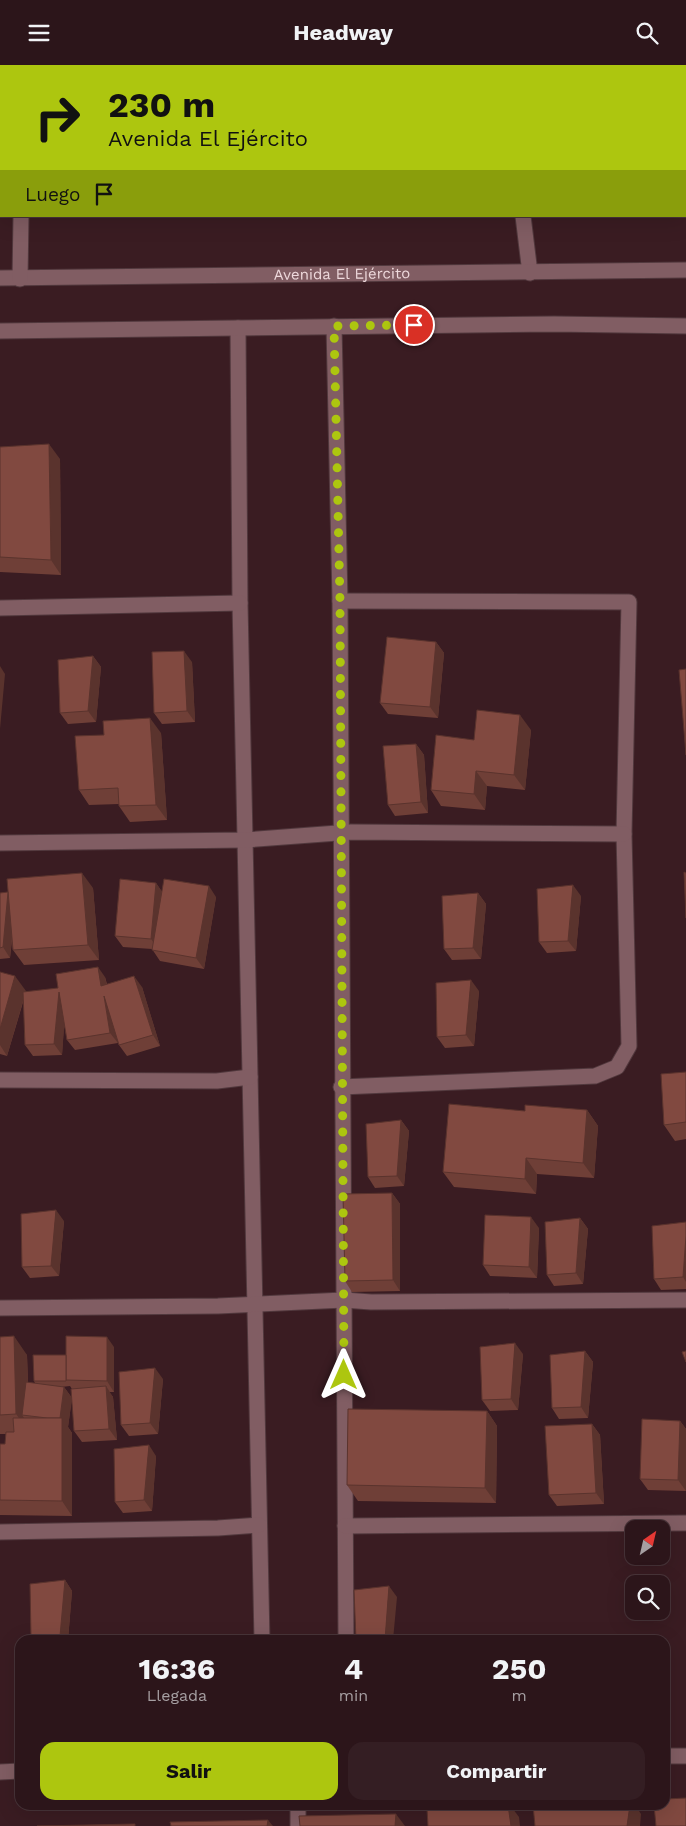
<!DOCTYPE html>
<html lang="es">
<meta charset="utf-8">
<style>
:root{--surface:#2c151a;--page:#341e23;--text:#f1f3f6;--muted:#a69fa2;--line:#483439;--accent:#adc60f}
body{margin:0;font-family:"Work Sans",sans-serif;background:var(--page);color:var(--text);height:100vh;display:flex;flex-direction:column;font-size:19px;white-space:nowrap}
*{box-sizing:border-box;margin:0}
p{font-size:16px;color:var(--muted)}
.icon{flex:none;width:28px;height:28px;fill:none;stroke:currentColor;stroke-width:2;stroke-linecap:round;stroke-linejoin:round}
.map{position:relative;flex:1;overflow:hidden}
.drawer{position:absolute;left:15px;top:1570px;width:655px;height:175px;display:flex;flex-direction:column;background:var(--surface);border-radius:15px;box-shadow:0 5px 20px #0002,0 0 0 1px var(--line)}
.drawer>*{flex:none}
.hud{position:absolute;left:0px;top:0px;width:686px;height:152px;box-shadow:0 5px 20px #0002,0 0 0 1px var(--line);background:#adc60f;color:#111;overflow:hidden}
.needle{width:32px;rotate:34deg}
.buttons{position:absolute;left:625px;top:1455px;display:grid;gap:10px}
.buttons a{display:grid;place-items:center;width:45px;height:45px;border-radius:10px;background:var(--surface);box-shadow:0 5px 20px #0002,0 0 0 1px var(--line);font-size:25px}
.pin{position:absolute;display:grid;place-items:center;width:42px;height:42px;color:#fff;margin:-21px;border:2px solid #fff;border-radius:50%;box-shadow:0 1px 5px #0007}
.me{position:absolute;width:55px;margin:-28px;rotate:0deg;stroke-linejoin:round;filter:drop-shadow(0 0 4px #0008)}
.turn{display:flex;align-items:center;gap:18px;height:105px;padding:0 25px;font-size:22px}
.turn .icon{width:65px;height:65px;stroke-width:2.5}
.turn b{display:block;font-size:35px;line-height:42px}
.then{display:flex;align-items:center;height:48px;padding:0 25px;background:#0003;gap:10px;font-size:19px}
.eta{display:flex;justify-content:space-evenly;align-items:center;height:85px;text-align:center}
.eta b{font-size:30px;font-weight:700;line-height:35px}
.cta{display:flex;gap:10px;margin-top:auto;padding:10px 25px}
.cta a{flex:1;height:58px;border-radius:15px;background:var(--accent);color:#111;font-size:20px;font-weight:700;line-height:58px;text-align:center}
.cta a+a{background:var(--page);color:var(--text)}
header{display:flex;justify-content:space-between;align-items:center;height:65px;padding:0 25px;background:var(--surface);font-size:22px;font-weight:700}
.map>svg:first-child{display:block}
</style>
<header><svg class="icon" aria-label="menu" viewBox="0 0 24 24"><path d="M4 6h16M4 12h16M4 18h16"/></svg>Headway<svg class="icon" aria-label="search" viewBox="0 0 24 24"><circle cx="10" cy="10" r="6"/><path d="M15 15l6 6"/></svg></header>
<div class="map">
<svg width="686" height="1761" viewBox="0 0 686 1761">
<rect width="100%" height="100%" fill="#3a1c22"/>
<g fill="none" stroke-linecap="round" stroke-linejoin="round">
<g stroke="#51383d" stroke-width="17">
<g id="minor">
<path d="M214,0v1"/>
<path d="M421,0v1"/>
<path d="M613,0v1"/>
<path d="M21,1v-1"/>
<path d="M0,128h1"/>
<path d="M523,151l7,57"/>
<path id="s1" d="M0,213l686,-8"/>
<path d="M20,214l1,-63"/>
<path d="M334,261l6,275 6,1039"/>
<path d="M238,263l2,275 22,1037"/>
<path d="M0,266l554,-7 132,2"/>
<path d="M340,536l289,1 -5,232 5,212 -12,21 -22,9 -254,11"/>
<path d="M0,543l240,-5"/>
<path d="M0,778l245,-3 106,-8 273,2"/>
<path d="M0,1015l217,1 33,-4"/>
<path d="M0,1243l218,-2 126,-6 27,2 315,-2"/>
<path d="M345,1461l341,-3"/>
<path d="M0,1467l218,-4 41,-3"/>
<path d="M665,1691h21"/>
<path d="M0,1707l20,-1"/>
<path d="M298,1740v21"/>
</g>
</g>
<use href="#minor" stroke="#815d63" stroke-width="15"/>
</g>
<g fill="#6f3f37">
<rect x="103" y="0" width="81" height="1"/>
<path d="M638,0h39v1h-38z"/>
<path d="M0,382l60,12 1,116 -61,-3z"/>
<path d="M436,577l8,11 -6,65 -50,-4 -8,-11z"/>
<path d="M93,591l8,11 -5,55 -28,2 -8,-11z"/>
<path d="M192,597l3,60 -33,2 -8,-11z"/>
<path d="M531,665l-6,60 -38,-4 -2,24 -44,-4 -10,-16 43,-50z"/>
<path d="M161,668l6,87 -37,2 -11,-16v-2l-30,1 -10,-15z"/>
<path d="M416,679l8,11 4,58 -33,3 -7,-11z"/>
<path d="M156,818l6,9 54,5 -12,72 -44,-8 -8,-12 -29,-2 -8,-11z"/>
<path d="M93,823l6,72 -75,5 -11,-15 -1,-9 -2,17 -10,1v-66z"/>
<path d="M478,828l8,11 -5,55 -29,1 -8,-11z"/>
<path d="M581,831l-5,55 -29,2 -8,-11z"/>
<path d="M0,907l26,20 32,-4 47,-11 2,7 35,3 18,59 -33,10 -8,-11 -3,-9 2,7 -43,7 -8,-10 -3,-16 -2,31 -29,1 -8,-11 -1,-46 -17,57 -7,-2z"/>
<path d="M479,926l-5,55 -29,2 -8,-11z"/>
<path d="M686,1007v67l-11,2 -11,-16z"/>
<path d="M587,1045l11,16 -4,52 -57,-4 -1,20 -82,-7 -11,-15 82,-61z"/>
<path d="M401,1055l8,11 -5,55 -29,2 -7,-11z"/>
<path d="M392,1128l8,11v87l-48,1 -7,-11z"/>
<path d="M580,1153l8,11 -5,55 -29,2 -7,-11z"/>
<path d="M64,1156l-5,55 -29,2 -8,-11z"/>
<path d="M686,1157v67l-25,1 -7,-11z"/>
<path d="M539,1163l-2,50 -47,-2 -7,-11z"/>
<path d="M0,1272l27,18 1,28h7l-1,-2 32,-26 48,-8v45h-5l4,5 4,43 -35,2 -8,-11 -2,-42 -2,-3 -9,1h3l8,11 -4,29 4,6v83l-72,-1v-71h5l1,-10h-6z"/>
<path d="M585,1286l8,11 -5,56 -29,1 -7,-11z"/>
<path d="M523,1289l-5,56 -28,1 -8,-11z"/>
<path d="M163,1314l-5,55 -29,2 -8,-11z"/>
<path d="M487,1346l10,15 -1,77 -138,-2 -11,-16z"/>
<path d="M680,1356l6,8v62l-38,-1 -8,-11z"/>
<path d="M592,1359l8,11 4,69 -47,2 -8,-11z"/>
<path d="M156,1391l-4,55 -29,2 -8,-11z"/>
<path d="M65,1515l7,11 -4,49h-35l-2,-3z"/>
</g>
<g fill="#5a332d">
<path d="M177,0h7v1h-6z"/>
<path d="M347,0h7l1,1h-8z"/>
<rect x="670" y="0" width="7" height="1"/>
<path d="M49,379l11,15 1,116 -10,-15z"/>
<path d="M436,577l8,11 -6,65 -8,-11z"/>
<path d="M184,586l8,11 3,60 -8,-11z"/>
<path d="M93,591l8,11 -5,55 -8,-11z"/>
<path d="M0,601l5,8 -5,55z"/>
<path d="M520,650l11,15 -6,60 -11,-15z"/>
<path d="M150,653l11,15 6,87 -11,-15z"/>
<path d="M416,679l8,11 4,58 -7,-11z"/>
<path d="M476,706l11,15 -2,24 -11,-16z"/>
<path d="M82,808l11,15 6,72 -11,-15z"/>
<path d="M156,818l7,10 -4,57 -8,-11z"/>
<path d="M573,820l8,11 -5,55 -8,-10z"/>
<path d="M209,821l7,11 -12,72 -8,-11z"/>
<path d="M8,827l7,11 -5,55 -7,-11z"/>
<path d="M478,828l8,11 -5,55 -8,-11z"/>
<path d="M98,902l7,10 4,19 -8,-10z"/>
<path d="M15,911l11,15 -19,65 -7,-11v-16z"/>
<path d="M134,911l8,11 18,59 -7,-11z"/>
<path d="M471,915l8,11 -5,55 -8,-11z"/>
<path d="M59,927l7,11 -4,52 -8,-11z"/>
<path d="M104,931l8,11 6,36 -8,-10z"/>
<path d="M587,1045l11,16 -4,52 -11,-15z"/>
<path d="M401,1055l8,11 -5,55 -7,-10z"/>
<path d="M526,1093l11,16 -1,20 -11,-15z"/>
<path d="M392,1128l8,11v87l-7,-11z"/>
<path d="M56,1145l8,11 -5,55 -8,-10z"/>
<path d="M531,1152l8,11 -2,50 -8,-11z"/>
<path d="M580,1153l8,11 -5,55 -7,-11z"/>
<path d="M686,1171v46l-3,-5z"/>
<path d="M14,1271l13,19 2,60h-7l7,10 1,8 -14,-19z"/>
<path d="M107,1272l7,10v45l-7,-11z"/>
<path d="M515,1278l8,11 -5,56 -7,-11z"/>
<path d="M585,1286l8,11 -5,56 -7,-11z"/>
<path d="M155,1303l8,11 -5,55 -8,-11z"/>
<path d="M106,1321l7,11 4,43 -8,-11z"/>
<path d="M64,1322l8,11 -4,29 4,6v83l-10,-15 -2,-82z"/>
<path d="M487,1346l10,15 -1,77 -11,-15z"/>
<path d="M680,1356l6,8v62l-8,-11z"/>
<path d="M592,1359l8,11 4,69 -8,-11z"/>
<path d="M149,1380l7,11 -4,55 -8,-11z"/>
<path d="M65,1515l7,11 -4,49h-5l-3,-4z"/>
<path d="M389,1521l8,11 -4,43h-8z"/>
<path d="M508,1740h2l9,12 1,9h-9z"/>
<path d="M630,1740h5l6,9 -1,12h-13z"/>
<path d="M396,1749l9,12h-10z"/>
<path d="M268,1755l5,6h-6z"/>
</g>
<g fill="#814940" stroke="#5a332d">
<path d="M103,0h52l-2,1h-50z"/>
<path d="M239,0h35l-1,1h-34z"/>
<rect x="312" y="0" width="35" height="1"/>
<path d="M655,0h15v1h-10z"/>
<path d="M49,379l2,116 -51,-3v-110z"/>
<path d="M387,572l49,5 -6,65 -50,-4z"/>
<path d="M184,586l3,60 -33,2 -2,-61z"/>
<path d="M93,591l-5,55 -28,2 -2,-53z"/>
<path d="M686,604v86l-7,-85z"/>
<path d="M477,645l43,5 -6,60 -38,-4 -2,23 -43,-4 5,-55 38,5z"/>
<path d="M150,653l6,87 -37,1 -1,-18 -39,2 -4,-54 29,-1 -1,-14z"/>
<path d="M416,679l5,58 -33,3 -5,-59z"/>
<path d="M684,807l2,1v45z"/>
<path d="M82,808l6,72 -75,5 -6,-71z"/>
<path d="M120,814l36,4 -5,56 -36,-3z"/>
<path d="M164,814l45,7 -13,72 -44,-8z"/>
<path d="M573,820l-5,56 -29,1 -2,-53z"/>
<path d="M8,827l-5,55 -3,1v-55z"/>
<path d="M478,828l-5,55 -29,1 -2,-53z"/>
<path d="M98,902l3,19 33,-10 19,59 -34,10 -15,-49 6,37 -43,7 -8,-48 -5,52 -29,1 -2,-53 35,-4 -2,-14z"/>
<path d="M0,907l15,4 -15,53z"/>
<path d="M471,915l-5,55 -29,2 -1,-54z"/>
<path d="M686,1007v50l-22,3 -3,-51z"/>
<path d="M449,1039l76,7v-6l62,5 -4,53 -57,-5 -1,21 -82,-7z"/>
<path d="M401,1055l-4,56 -29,1 -2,-53z"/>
<path d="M392,1128l1,87 -48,1 -2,-87z"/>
<path d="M56,1145l-5,56 -29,1 -1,-53z"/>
<path d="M485,1150l46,2 -2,50 -46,-2z"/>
<path d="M580,1153l-4,55 -29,2 -2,-53z"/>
<path d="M686,1157v14l-3,41 -29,2 -2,-53z"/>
<path d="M14,1271l2,78 -16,1v-78z"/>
<path d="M66,1271l41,1v44l-41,-1z"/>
<path d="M515,1278l-4,56 -29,1 -2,-53z"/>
<path d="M585,1286l-4,56 -29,1 -2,-53z"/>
<path d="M686,1286v11l-4,-10z"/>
<path d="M33,1290h33v26h-32z"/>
<path d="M155,1303l-5,55 -29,2 -2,-53z"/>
<path d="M26,1317l38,5 -4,31h-13l-25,-3z"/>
<path d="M106,1321l3,43 -35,2 -3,-42z"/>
<path d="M348,1344l139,2 -2,77 -138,-3z"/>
<path d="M13,1353h49v83l-62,-1v-56h5l1,-12h8z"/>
<path d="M642,1354l38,2 -2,59 -38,-1z"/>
<path d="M592,1359l4,69 -47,2 -4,-69z"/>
<path d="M149,1380l-5,55 -29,2 -1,-53z"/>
<path d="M65,1515l-5,56 -29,1 -1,-53z"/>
<path d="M389,1521l-4,54h-29l-2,-50z"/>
<path d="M686,1733v28h-30l-2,-21h11v-6z"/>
<path d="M471,1740h37l3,21h-83l-1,-17z"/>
<path d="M533,1740h97l-3,21h-92z"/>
<path d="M396,1749l-1,12h-95l-1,-10z"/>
<path d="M268,1755l-1,6h-96l-1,-4z"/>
<path d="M135,1759v2h-98z"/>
</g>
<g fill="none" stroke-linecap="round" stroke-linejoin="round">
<path stroke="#adc60f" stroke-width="9" stroke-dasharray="0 16.2" d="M344,1310l-4,-774 -6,-275 80,-1"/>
</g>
<g text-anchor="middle" stroke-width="5" stroke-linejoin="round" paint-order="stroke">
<g font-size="15" fill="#eed9dc" stroke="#3a1c22">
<text dy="5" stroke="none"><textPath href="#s1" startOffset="342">Avenida El Ejército</textPath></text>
</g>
</g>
</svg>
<div class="buttons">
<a><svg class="needle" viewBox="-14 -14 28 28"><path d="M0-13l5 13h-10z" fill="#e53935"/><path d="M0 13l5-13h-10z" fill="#a69fa2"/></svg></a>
<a><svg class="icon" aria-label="search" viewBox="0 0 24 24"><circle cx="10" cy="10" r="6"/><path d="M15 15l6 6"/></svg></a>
</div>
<div class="pin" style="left:414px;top:260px;background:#d93025"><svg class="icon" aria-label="arrive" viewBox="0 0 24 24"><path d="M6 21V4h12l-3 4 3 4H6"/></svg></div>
<svg class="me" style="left:344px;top:1310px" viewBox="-20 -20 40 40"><path d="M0-17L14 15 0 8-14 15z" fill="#adc60f" stroke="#fff" stroke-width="4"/></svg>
<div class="hud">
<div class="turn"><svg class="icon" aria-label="right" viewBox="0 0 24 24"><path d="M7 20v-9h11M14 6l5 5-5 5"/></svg><div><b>230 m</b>Avenida El Ejército</div></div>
<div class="then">Luego<svg class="icon" aria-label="arrive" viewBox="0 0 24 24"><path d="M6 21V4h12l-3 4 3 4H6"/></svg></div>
</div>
<section class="drawer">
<div class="eta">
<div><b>16:36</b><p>Llegada</p></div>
<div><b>4</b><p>min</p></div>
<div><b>250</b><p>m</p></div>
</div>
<div class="cta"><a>Salir</a><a>Compartir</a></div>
</section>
</div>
